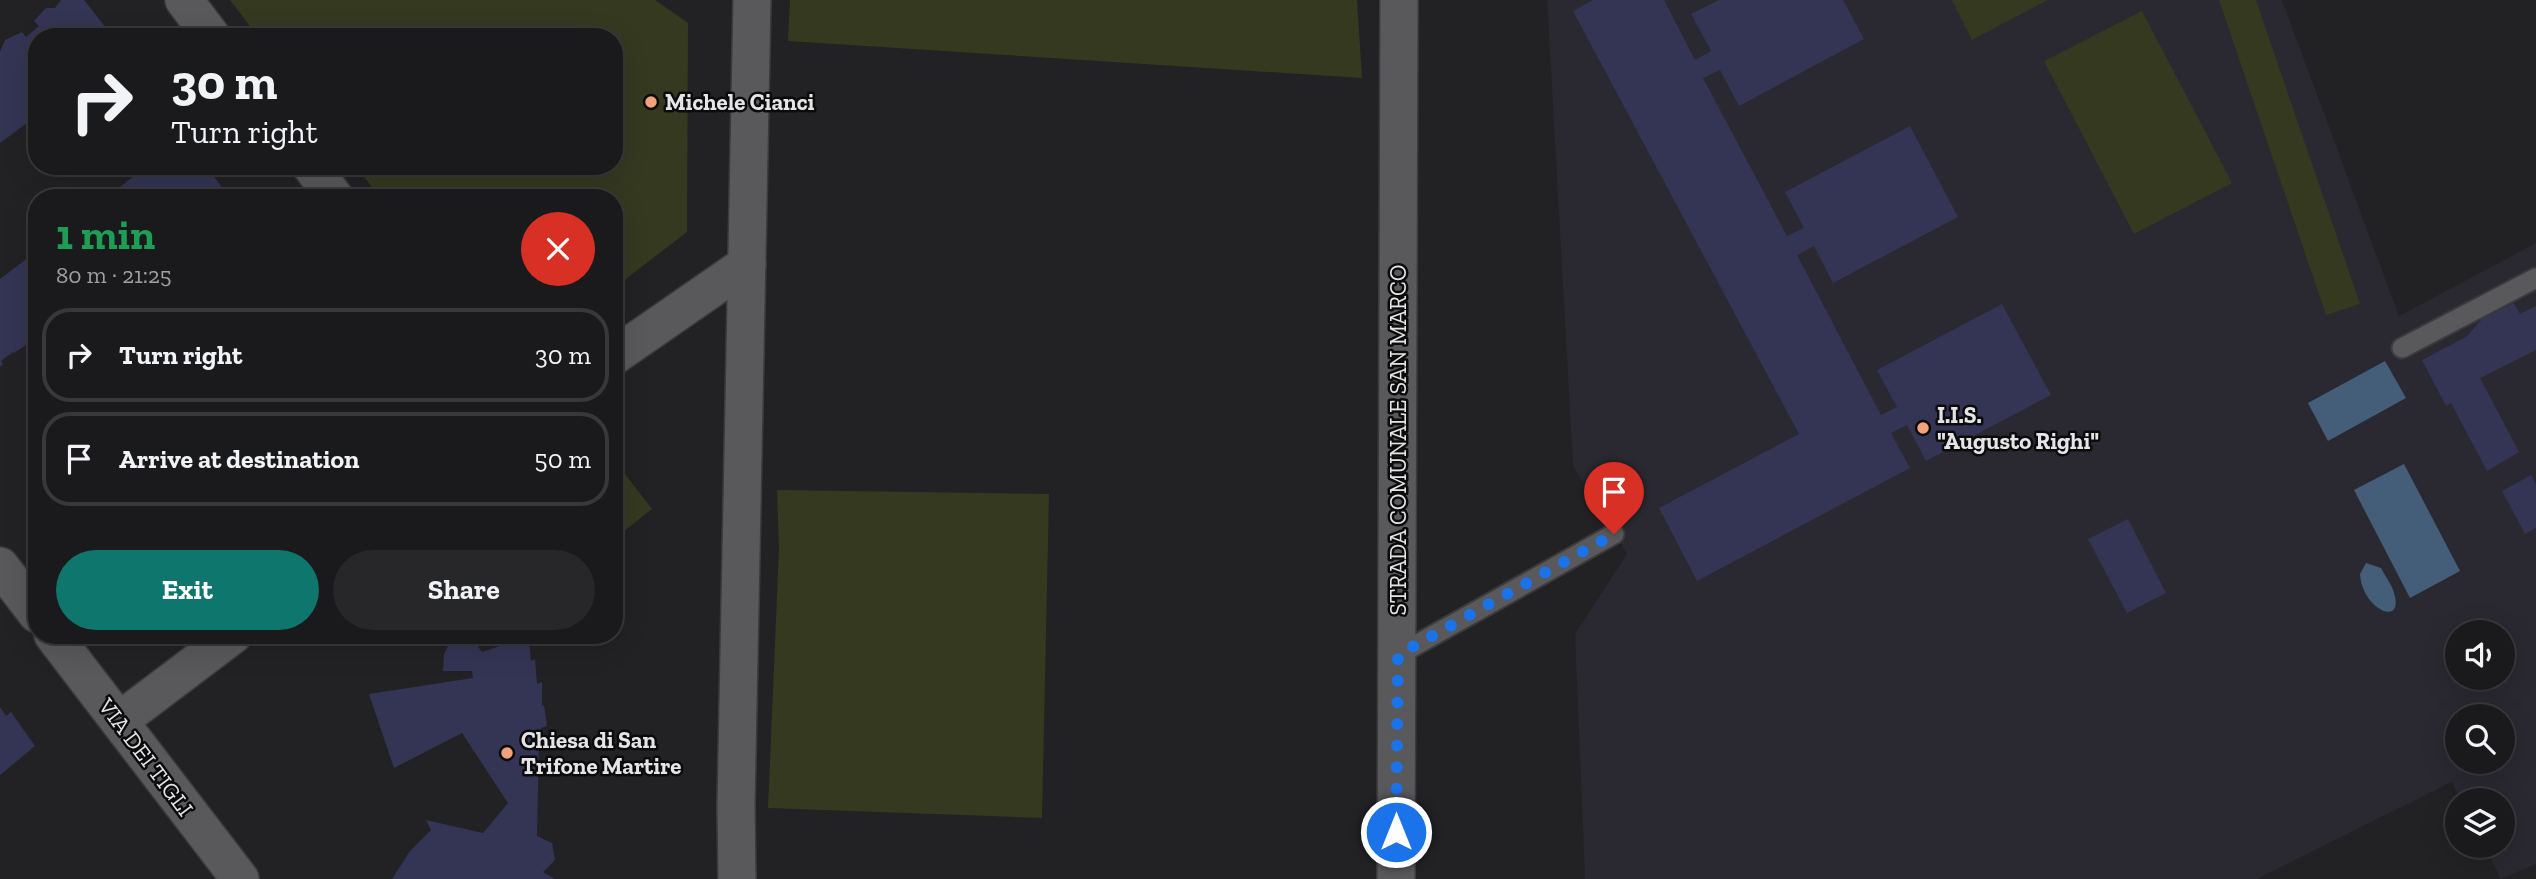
<!DOCTYPE html>
<meta charset="utf-8">
<style>
:root{--surface:#1a191b;--page:#272628;--text:#f1f3f6;--muted:#9fa0a3;--line:#38383a;--accent:#0f766e}
body{margin:0;font-family:"Zilla Slab",serif;background:var(--page);color:var(--text);height:100vh;display:flex;flex-direction:column;font-size:26px;white-space:nowrap}
*{box-sizing:border-box;margin:0}
p{font-size:23px;color:var(--muted)}
.icon{flex:none;width:38px;height:38px;fill:none;stroke:currentColor;stroke-width:2;stroke-linecap:round;stroke-linejoin:round}
.map{position:relative;flex:1;overflow:hidden}
.side{position:absolute;left:28px;top:189px;width:595px;height:455px;display:flex;flex-direction:column;background:var(--surface);border-radius:28px;box-shadow:0 7px 28px #0002,0 0 0 2px var(--line)}
.side>*{flex:none}
.hud{position:absolute;left:28px;top:28px;width:595px;height:147px;border-radius:28px;box-shadow:0 7px 28px #0002,0 0 0 2px var(--line);background:#1a191b;color:var(--text);overflow:hidden}
.fabs{position:absolute;left:2445px;top:620px;display:grid;gap:14px}
.fabs a{display:grid;place-items:center;width:70px;height:70px;border-radius:50%;background:var(--surface);box-shadow:0 7px 28px #0002,0 0 0 2px var(--line);font-size:35px}
.pin{position:absolute;display:grid;place-items:center;width:60px;height:60px;color:#fff;margin:-72px -30px;border-radius:50% 50% 50% 0;rotate:-45deg;box-shadow:0 0 7px #0007}
.pin .icon{rotate:45deg}
.me{position:absolute;width:77px;margin:-38px;rotate:0deg;stroke-linejoin:round;filter:drop-shadow(0 0 5px #0008)}
.turn{display:flex;align-items:center;gap:24px;height:147px;padding:0 28px;font-size:32px}
.turn .icon{width:91px;height:91px;stroke-width:2.5}
.turn b{display:block;font-size:49px;line-height:60px}
.round{display:grid;place-items:center;flex:none;width:74px;height:74px;border-radius:37px;background:var(--page)}
.summary{display:flex;align-items:center;justify-content:space-between;height:119px;padding:0 28px}
h1{font-size:42px;font-weight:800;line-height:52px;color:#1e9e55}
.cta{display:flex;gap:14px;margin-top:auto;padding:14px 28px}
.cta a{flex:1;height:80px;border-radius:42px;background:var(--accent);color:#fff;font-size:28px;font-weight:800;line-height:80px;text-align:center}
.cta a+a{background:var(--page);color:var(--text)}
ul{padding:0;list-style:none}
li{display:flex;align-items:center;gap:21px;height:94px;margin:0 14px 10px;padding:0 14px;border:4px solid var(--line);border-radius:28px}
li div{flex:1}
li b{display:block;font-size:26px}
li em{font-style:normal}
.map>svg:first-child{display:block}
</style>
<div class="map">
<svg width="2536" height="879" viewBox="0 0 2536 879">
<rect width="100%" height="100%" fill="#222124"/>
<path fill="#2a2830" fill-rule="evenodd" d="M1547,0h735l117,316 137,-73v621l-35,15 -17,-34h18v-45h-41l-9,-18 -195,97h-672l-10,-245 52,-80 -54,-88zM2457,632h45v45h-45zM2457,716h45v45h-45z"/>
<g fill="#353920">
<path d="M230,0h425l33,23 -1,209 -73,56v-90h-234l-24,-32h258v-129h-356z"/>
<path d="M790,0h567l5,78 -574,-37z"/>
<path d="M1952,0h96l-76,40z"/>
<path d="M2219,0h37l104,304 -34,11z"/>
<path d="M2142,11l90,172 -98,51 -90,-173z"/>
<path d="M614,460l38,49 -38,30z"/>
<path d="M777,490l272,4 -7,324 -274,-10 11,-260z"/>
</g>
<g fill="#445e7a">
<path d="M2385,361l21,37 -78,43 -20,-38z"/>
<path d="M2404,464l56,107 -50,27 -56,-108z"/>
<path d="M2366,563l15,5c4,8 11,17 13,25 11,35 -32,17 -34,-19z"/>
</g>
<g fill="#343554">
<path d="M61,0h23l29,37h-76v91l-4,3 -6,-8 -27,20v-91l5,-12 17,-8 4,5 13,-11 -5,-5 12,-13h9z"/>
<path d="M1593,0h71l31,60 16,-9 -20,-37 28,-14h124l21,39 -125,67 -19,-36 -17,8 84,158 17,-8 -19,-36 125,-66 48,91 -125,66 -19,-37 -17,9 84,160 16,-8 -20,-37 125,-66 49,91 -125,66 -19,-36 -16,8 19,35 -213,113 -38,-73 140,-74 -226,-423z"/>
<path d="M137,166h69l21,28 -5,4h-117l36,-27z"/>
<path d="M37,251v94l-4,3 -4,-5 -15,10 -1,-1 -12,9 2,3 -3,3v-88z"/>
<path d="M2514,303l6,11 16,-8v44l-56,28 39,74 -32,19 -36,-68 -5,3 -24,-46 44,-23 17,-19z"/>
<path d="M2531,475l5,10v43l-11,6 -23,-43z"/>
<path d="M2128,519l38,74 -39,20 -39,-74z"/>
<path d="M457,635h12l13,17 47,-16 2,25 4,-2 2,25 5,-2v24l2,-1 3,21 -6,2 1,9 -3,1 -2,98 15,7 3,17 -12,12 12,7h-163l18,-28 21,-21 -5,-10 57,13 25,-30 -46,-70 -68,35 -25,-74 104,-16 -1,-7h-29l1,-17 7,-14z"/>
<path d="M0,707l6,9 5,-4 24,34 -35,29z"/>
</g>
<g fill="none" stroke-linecap="round" stroke-linejoin="round">
<g stroke="#3b3b3d" stroke-width="23">
<g id="service">
<path d="M2402,348l134,-70"/>
<path d="M1398,655l216,-121"/>
</g>
</g>
<g stroke="#3b3b3d" stroke-width="40">
<g id="minor">
<path d="M184,0l28,37"/>
<path d="M311,166l24,32"/>
<path d="M614,356l133,-92"/>
<path d="M0,566l37,48"/>
<path d="M53,635l187,244"/>
<path d="M119,721l114,-86"/>
<path d="M737,879l-1,-73 16,-806"/>
<path d="M1396,879l3,-879"/>
</g>
</g>
<use href="#service" stroke="#59585b" stroke-width="19"/>
<use href="#minor" stroke="#59585b" stroke-width="37"/>
</g>
<g fill="none" stroke-linecap="round" stroke-linejoin="round">
<path stroke="#1a73e8" stroke-width="12" stroke-dasharray="0 21.6" d="M1396,832l2,-177 216,-121"/>
</g>
<g fill="#f1a17b" stroke="#0b0b0c" stroke-width="2.5">
<circle cx="651" cy="102" r="7"/>
<circle cx="1923" cy="428" r="7"/>
<circle cx="507" cy="753" r="7"/>
</g>
<g text-anchor="middle" stroke-width="5" stroke-linejoin="round" paint-order="stroke">
<g font-size="23" font-weight="bold" fill="#e5e4e6" stroke="#0b0b0c" text-anchor="start">
<text x="665" y="110">Michele Cianci</text>
<text x="1937" y="423">I.I.S.<tspan x="1937" dy="26">"Augusto Righi"</tspan></text>
<text x="521" y="748">Chiesa di San<tspan x="521" dy="26">Trifone Martire</tspan></text>
</g>
<g font-size="23" fill="#e5e4e6" stroke="#0b0b0c">
<text transform="translate(1398 440) rotate(-90)" y="8">STRADA COMUNALE SAN MARCO</text>
<text transform="translate(146 757) rotate(53)" y="8">VIA DEI TIGLI</text>
</g>
</g>
</svg>
<div class="fabs">
<a><svg class="icon" aria-label="sound" viewBox="0 0 24 24"><path d="M4 9h4l5-4v14l-5-4H4zM17 9q2 3 0 6"/></svg></a>
<a><svg class="icon" aria-label="search" viewBox="0 0 24 24"><circle cx="10" cy="10" r="6"/><path d="M15 15l6 6"/></svg></a>
<a><svg class="icon" aria-label="layers" viewBox="0 0 24 24"><path d="M12 4l9 5-9 5-9-5zM3 14l9 5 9-5"/></svg></a>
</div>
<div class="pin" style="left:1614px;top:534px;background:#d93025"><svg class="icon" aria-label="arrive" viewBox="0 0 24 24"><path d="M6 21V4h12l-3 4 3 4H6"/></svg></div>
<svg class="me" style="left:1396px;top:832px" viewBox="-20 -20 40 40"><circle r="17" fill="#1a73e8" stroke="#fff" stroke-width="3"/><path d="M0-11L8 9 0 5-8 9z" fill="#fff"/></svg>
<div class="hud">
<div class="turn"><svg class="icon" aria-label="right" viewBox="0 0 24 24"><path d="M7 20v-9h11M14 6l5 5-5 5"/></svg><div><b>30 m</b>Turn right</div></div>
</div>
<section class="side">
<div class="summary"><div><h1>1 min</h1><p>80 m · 21:25</p></div><a class="round" style="background:#d93025;color:#fff"><svg class="icon" aria-label="close" viewBox="0 0 24 24"><path d="M6 6l12 12M18 6L6 18"/></svg></a></div>
<ul>
<li><svg class="icon" aria-label="right" viewBox="0 0 24 24"><path d="M7 20v-9h11M14 6l5 5-5 5"/></svg><div><b>Turn right</b></div><em>30 m</em></li>
<li><svg class="icon" aria-label="arrive" viewBox="0 0 24 24"><path d="M6 21V4h12l-3 4 3 4H6"/></svg><div><b>Arrive at destination</b></div><em>50 m</em></li>
</ul>
<div class="cta"><a>Exit</a><a>Share</a></div>
</section>
</div>
